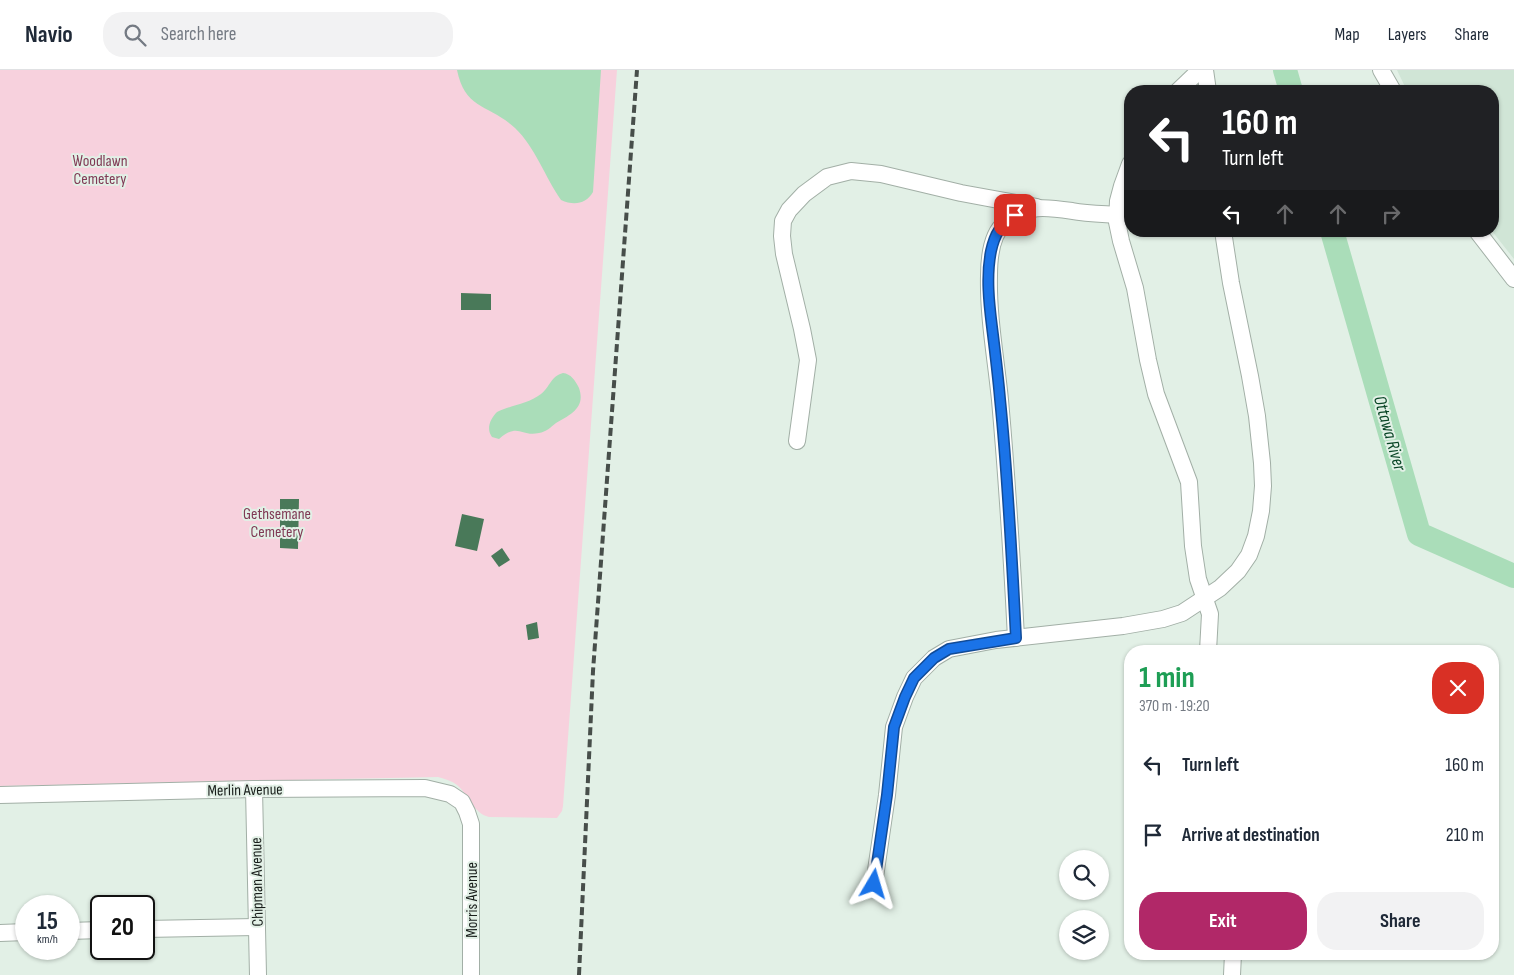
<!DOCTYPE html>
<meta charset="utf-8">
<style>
:root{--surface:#fff;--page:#f2f2f3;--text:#1f2937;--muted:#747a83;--line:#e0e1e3;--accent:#b12868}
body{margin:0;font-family:"Sofia Sans Condensed",sans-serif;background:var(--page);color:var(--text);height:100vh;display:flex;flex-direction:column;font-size:19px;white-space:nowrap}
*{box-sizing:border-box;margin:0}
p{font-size:16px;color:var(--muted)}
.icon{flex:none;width:28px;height:28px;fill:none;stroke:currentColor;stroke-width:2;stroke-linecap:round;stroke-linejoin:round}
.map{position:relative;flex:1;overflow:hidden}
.sheet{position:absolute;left:1124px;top:575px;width:375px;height:315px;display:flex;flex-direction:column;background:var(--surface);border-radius:20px;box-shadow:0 1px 4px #0004}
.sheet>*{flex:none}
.guide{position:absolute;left:1124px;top:15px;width:375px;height:152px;border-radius:20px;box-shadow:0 1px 4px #0004;background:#202124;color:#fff;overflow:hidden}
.fabs{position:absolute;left:1059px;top:780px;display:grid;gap:10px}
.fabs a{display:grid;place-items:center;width:50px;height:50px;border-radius:50%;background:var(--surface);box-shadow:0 1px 4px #0004;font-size:25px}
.speed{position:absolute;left:15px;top:825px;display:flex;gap:10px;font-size:25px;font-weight:700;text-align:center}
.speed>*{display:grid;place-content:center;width:65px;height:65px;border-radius:50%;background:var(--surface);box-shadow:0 1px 4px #0004;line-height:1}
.speed small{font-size:12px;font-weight:400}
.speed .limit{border:2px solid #111;border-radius:8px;background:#fff;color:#111}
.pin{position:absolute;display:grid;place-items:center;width:42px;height:42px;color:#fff;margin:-21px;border-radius:10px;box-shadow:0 2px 8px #0006}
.me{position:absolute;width:55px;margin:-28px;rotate:7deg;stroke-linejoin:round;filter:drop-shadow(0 0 4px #0008)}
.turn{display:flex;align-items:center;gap:18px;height:105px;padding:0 15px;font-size:22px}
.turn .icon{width:65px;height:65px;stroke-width:2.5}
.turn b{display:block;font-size:35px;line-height:42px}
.lanes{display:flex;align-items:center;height:48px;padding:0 15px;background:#0003;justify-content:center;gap:25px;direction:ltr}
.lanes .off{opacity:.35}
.round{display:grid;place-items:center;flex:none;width:52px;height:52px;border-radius:20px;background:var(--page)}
.summary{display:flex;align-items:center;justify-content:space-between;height:85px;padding:0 15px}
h1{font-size:30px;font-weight:700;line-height:38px;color:#1e9e55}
.cta{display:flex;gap:10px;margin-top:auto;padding:10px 15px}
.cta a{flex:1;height:58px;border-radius:20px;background:var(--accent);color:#fff;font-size:20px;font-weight:700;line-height:58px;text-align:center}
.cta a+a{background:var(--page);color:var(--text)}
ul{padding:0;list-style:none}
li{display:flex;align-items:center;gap:15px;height:70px;padding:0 15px}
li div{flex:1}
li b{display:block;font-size:19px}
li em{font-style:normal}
header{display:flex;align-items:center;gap:30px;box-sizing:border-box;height:70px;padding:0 25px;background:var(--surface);border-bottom:1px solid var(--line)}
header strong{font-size:24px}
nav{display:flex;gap:28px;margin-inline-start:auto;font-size:18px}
.search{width:350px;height:45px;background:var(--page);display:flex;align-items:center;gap:12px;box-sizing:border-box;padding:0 18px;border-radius:20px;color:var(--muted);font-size:19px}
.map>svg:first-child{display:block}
</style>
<header>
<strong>Navio</strong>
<div class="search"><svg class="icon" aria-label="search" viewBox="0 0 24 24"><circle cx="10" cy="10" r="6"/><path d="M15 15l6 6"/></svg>Search here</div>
<nav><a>Map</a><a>Layers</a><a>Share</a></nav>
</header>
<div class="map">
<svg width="1514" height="905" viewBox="0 0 1514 905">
<rect width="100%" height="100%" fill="#e2f0e6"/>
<path fill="#d0e5d6" d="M1397,0h117v189l-22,-28v-140h-85z"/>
<path fill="#f7d1dd" d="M0,0h617l-54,736 -1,5 -5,7 -68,-1c-16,-4 -20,-22 -32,-32 -5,-4 -12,-6 -19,-8l-438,9z"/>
<g fill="#aaddb9">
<path d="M457,0h144l-8,122c-7,12 -19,14 -32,8 -16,-23 -26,-53 -46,-72 -26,-24 -50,-18 -58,-58z"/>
<path d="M563,303c8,1 12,7 16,15 7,20 -9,27 -23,35 -5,4 -10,9 -17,10 -19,4 -20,-11 -40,6l-7,-2c-6,-8 -2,-18 5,-25 14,-7 31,-8 44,-18 9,-7 10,-18 22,-21z"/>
</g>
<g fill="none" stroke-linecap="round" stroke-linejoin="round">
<g stroke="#aaddb9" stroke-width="24">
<path d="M1285,0l6,21"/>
<path d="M1332,161l87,303 95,42"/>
</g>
</g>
<g fill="#497959">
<path d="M461,223l30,1v16h-30z"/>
<path d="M280,429h19l-1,50 -18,-1z"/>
<path d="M462,444l22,5 -7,32 -22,-5z"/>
<path d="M502,478l8,12 -11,7 -8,-11z"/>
<path d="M537,552l2,16 -11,2 -2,-15z"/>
</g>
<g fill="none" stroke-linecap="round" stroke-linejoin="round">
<g stroke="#a2afa6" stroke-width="18">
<g id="minor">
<path d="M1205,0l3,21"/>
<path d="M1381,0l12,21"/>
<path d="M1178,21l22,-21"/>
<path d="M1130,94l-8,22 -4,15 -1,21 4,19 14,47 13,72 8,34 33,88 4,64 5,33 12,35 -2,37"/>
<path d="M1477,161l37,48"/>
<path d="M797,371l11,-81 -6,-31 -18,-75 -2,-18 1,-15 6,-11 15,-16 23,-17 24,-6 30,3 80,19 76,14"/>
<path d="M1016,568c-4,-79 -9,-159 -16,-238 -4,-41 -12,-83 -11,-124 0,-17 2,-42 16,-53 22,-19 41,-16 67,-12 15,3 31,3 46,4"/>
<path d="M254,719l4,186"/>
<path d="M0,725l254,-6 171,-1 25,6 12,8 5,10 4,12v151"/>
<path d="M874,814l13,-89 7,-68 11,-30 9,-19 20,-20 15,-9 47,-9 127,-14 40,-7 19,-6 38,-25 18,-17 11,-16 7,-19 5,-25 2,-25 -1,-23 -5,-47 -7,-40 -19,-93 -8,-52"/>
<path d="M144,859l113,-2"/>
<path d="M69,861l32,-1"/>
<path d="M0,863l26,-1"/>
<path d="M1232,905l1,-21"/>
</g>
</g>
<use href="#minor" stroke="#fff" stroke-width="16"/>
<path stroke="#474e4a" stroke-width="4" stroke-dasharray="8 4" stroke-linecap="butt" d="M579,905l14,-304 44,-601"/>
</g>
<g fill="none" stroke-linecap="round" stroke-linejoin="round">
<g stroke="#114b97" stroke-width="12">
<path id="route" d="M874,814l13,-89 7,-68 11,-30 9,-19 20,-20 15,-9 67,-11c-4,-80 -8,-160 -16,-239 -2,-24 -5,-48 -8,-72 -3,-24 -6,-51 -1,-76 4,-18 9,-25 24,-36"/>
</g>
<use href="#route" stroke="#1a73e8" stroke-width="9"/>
</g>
<g text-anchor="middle" stroke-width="4" stroke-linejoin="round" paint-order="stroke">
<g font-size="16" fill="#803a55" stroke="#e2f0e6">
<text x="100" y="96">Woodlawn<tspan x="100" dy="18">Cemetery</tspan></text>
<text x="277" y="449">Gethsemane<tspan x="277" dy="18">Cemetery</tspan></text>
</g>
<g font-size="16" fill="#181d1a" stroke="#e2f0e6">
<text transform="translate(245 719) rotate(-1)" y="6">Merlin Avenue</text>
<text transform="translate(256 812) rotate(-91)" y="6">Chipman Avenue</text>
<text transform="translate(471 830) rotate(-90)" y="6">Morris Avenue</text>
</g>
<g font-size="18" font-style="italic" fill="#084525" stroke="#e2f0e6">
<text transform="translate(1390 363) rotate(74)" y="6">Ottawa River</text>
</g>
</g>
</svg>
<div class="fabs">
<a><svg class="icon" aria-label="search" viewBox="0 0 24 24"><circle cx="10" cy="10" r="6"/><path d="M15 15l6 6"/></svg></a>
<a><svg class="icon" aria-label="layers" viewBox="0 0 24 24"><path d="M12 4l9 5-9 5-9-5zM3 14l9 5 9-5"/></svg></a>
</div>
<div class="speed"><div>15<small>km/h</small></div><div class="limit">20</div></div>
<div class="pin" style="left:1015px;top:145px;background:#d93025"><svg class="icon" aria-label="arrive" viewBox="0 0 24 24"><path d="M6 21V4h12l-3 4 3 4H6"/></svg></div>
<svg class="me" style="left:874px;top:814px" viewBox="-20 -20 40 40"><path d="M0-17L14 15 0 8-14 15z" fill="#1a73e8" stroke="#fff" stroke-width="4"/></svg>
<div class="guide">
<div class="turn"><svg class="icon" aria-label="left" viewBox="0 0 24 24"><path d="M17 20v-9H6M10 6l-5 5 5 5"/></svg><div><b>160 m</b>Turn left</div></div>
<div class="lanes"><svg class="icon" aria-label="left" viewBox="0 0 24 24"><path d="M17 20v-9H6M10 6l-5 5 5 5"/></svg><svg class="icon off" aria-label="ahead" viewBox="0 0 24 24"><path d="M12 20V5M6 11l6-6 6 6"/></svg><svg class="icon off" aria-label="ahead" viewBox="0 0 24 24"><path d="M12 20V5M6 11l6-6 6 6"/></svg><svg class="icon off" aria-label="right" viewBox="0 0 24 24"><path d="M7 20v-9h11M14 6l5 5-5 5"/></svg></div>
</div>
<section class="sheet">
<div class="summary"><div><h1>1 min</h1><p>370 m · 19:20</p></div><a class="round" style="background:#d93025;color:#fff"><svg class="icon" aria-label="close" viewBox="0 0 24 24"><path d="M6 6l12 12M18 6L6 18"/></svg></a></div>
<ul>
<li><svg class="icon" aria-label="left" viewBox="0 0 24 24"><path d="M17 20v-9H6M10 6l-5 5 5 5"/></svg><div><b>Turn left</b></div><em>160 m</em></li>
<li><svg class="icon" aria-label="arrive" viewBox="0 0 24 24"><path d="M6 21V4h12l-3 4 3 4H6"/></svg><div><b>Arrive at destination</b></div><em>210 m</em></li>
</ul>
<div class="cta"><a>Exit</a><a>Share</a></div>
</section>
</div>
